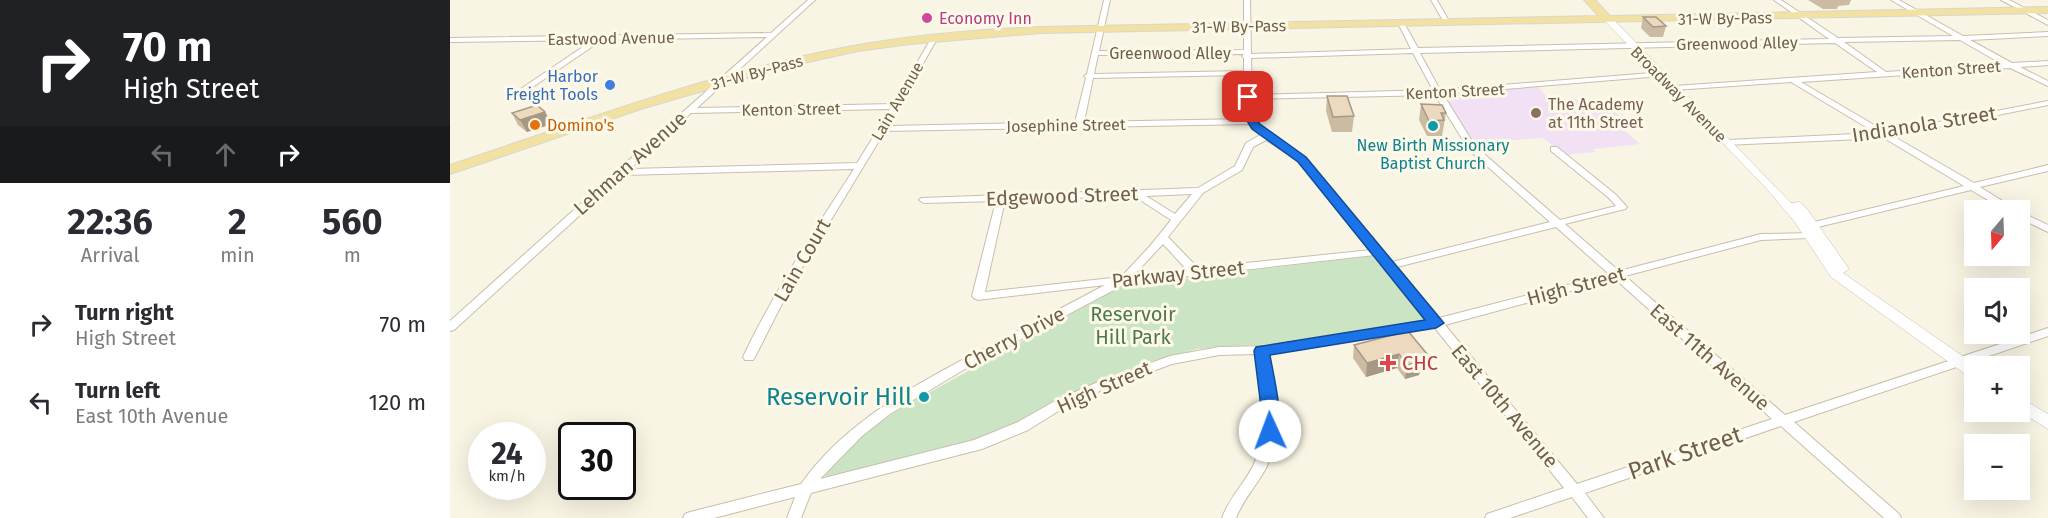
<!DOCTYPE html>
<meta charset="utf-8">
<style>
:root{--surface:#fff;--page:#f2f2f3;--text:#2b2b33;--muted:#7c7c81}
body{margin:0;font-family:"Fira Sans",sans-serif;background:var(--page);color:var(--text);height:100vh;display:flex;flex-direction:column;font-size:22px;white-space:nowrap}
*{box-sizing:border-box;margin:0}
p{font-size:20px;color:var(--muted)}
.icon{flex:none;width:33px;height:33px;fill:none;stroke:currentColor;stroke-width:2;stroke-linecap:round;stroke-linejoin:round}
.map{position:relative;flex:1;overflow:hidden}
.drawer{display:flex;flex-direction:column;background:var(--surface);width:450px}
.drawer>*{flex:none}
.hud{background:#202124;color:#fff;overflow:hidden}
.needle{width:39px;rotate:199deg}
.fabs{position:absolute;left:1514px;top:200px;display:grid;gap:12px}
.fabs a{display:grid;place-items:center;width:66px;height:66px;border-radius:0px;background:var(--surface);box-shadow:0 6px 24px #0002;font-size:30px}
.speed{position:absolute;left:18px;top:422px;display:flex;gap:12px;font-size:30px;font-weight:700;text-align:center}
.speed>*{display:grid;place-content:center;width:78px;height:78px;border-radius:50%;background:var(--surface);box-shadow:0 6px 24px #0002;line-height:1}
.speed small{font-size:15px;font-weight:400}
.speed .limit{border:3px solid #111;border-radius:9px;background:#fff;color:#111}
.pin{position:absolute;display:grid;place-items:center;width:51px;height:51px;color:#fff;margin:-26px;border-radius:12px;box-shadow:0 3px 9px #0006}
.me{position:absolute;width:66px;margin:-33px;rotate:358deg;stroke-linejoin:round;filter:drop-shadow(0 0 4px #0008)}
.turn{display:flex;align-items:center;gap:21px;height:126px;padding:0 24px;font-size:27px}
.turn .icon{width:78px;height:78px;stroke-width:2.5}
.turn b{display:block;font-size:42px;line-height:51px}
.lanes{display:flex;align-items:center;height:57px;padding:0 24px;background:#0003;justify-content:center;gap:30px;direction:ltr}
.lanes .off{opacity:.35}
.eta{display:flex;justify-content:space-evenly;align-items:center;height:102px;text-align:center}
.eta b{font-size:36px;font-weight:700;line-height:42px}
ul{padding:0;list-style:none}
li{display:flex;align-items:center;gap:18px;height:78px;padding:0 24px}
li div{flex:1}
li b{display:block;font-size:22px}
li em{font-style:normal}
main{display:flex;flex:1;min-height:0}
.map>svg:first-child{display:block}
</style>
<main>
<section class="drawer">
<div class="hud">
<div class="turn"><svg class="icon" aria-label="right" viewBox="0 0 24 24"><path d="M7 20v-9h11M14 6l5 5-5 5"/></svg><div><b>70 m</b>High Street</div></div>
<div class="lanes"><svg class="icon off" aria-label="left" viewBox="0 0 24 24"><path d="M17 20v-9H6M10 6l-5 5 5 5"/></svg><svg class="icon off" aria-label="ahead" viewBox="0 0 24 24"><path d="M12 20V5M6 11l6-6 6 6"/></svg><svg class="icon" aria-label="right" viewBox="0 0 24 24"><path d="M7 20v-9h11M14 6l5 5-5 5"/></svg></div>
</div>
<div class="eta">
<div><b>22:36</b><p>Arrival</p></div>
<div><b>2</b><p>min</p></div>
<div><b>560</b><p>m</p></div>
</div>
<ul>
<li><svg class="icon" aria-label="right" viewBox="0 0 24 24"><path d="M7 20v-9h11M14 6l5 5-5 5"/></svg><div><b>Turn right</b><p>High Street</p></div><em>70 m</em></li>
<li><svg class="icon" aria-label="left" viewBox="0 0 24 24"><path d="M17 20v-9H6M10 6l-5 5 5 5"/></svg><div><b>Turn left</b><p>East 10th Avenue</p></div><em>120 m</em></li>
</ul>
</section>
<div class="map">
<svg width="1598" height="518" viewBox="0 0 1598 518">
<rect width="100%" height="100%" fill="#f9f5e4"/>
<path fill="#f2e1f5" d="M1088,87l14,15 24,-3 4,4 24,-3 23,24 -8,1 21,19 -47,5 2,3 -30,3 -22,-17 -70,5 -31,-50z"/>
<path fill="#cbe5c4" d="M922,256l53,63 -29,8 -54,9 -70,8 -75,5 -48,13 -51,19 -72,39 -47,20 -152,37 -2,-2 42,-43 29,-21 218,-121 19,-6z"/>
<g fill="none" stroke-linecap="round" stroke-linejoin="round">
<g stroke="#c9beab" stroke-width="2">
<g id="minor">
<path d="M358,0h7l-118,108 196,-4 39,-67 3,-2 3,2 -50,89 187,-4 11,-44 -2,-2 3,-2 17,-74h6l-11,51 145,-1v-50h6l1,54 160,-5 -13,-26 3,-2 3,2 14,25 411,-9 -55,-39h7l57,38 115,-2 -62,-36h8l64,36 85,-4v4l-78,4 42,23 36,-2v4l-28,2 28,14v5l-38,-18 -209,14 85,50 162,-31v4l-155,31 81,47 74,-18v6l-68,16 37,23h-12l-34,-20 -157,38 -4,-1 -1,-2 1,-2 154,-37 -80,-48 -159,7v-4l3,-1 148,-7 -85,-51 -117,8 -4,-2 4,-2 203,-14 -42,-29 -415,10 20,37 224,-18 1,2 -4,2 -218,18 32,52 85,74 56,-14 -7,-8 -58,-47v-4h6l58,47 12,13 -2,2 -60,15 54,47 142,-37 51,-1 1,2 -5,3 -47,2 -136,36 160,139 263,-87v8l-254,86 105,92 2,4h-17l-103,-92 -196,67 19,25h-16l-16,-21 -62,21h-25l2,-4 77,-26 -130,-161 -166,27c6,38 16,79 -3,116 -9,16 -22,30 -29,48h-14c7,-20 22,-34 31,-52 17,-35 8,-75 3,-112l-37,1 -47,9 -66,24 -41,19 -37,23 -46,19 -171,44 -10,25h-14l8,-21 -81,21h-31l2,-4 5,-2 111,-28c45,-64 119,-102 186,-137 40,-21 79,-41 118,-62l-127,15 -4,-2 -2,-2 24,-95 -72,2 -5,-3 2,-2 277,-10 37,-22 11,-23 14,-8 -10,-11 -365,7 -93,153 -37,73 -2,3h-8l-2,-3c31,-66 72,-127 111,-188l-230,6 -170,155 -4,1v-10l165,-148 1,-3 3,-1 148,-132 -165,3 -90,61 -4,-2 1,-2 84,-57 -143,2v-4l321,-5zM1510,40l42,24 -116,8 -42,-30zM963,53l20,37 -181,5 -1,-37zM794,54l-2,2 2,2v13l-150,3 4,-19zM794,75v35l3,9 -163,3 9,-44zM985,95l34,55 81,72 -158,40 -87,-105 -32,-20 -14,-12 -7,-15v-11zM440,109l-11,18 -3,2 1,2 -20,32 -227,6 61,-56zM816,140l33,21 72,89 -173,18 -30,-31 35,-44 39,-23 11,-23zM742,194l-17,20 -29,-18zM684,196l37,24 -21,26 -29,31 -136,15 20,-92zM1106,227l53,47 -170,44 -42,-51zM713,244l24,26 -53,5zM925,255l53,65 -155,26 -54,1 -49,9 -72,26 -43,19 -37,21 -44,18 -154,39 42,-43 28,-22 75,-45 162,-86zM1165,279l157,140 -195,65 -132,-159z"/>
<path d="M981,0h6l13,23 -1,1h-4z"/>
<path d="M1551,0h8l39,20v5z"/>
<path d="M1569,211l29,14v7l-29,-14z"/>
</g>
</g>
<g stroke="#c9beab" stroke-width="1">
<g id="tertiary">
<path d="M1156,18h6l179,185 9,-1 7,7 42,60 -6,4 134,93h-3v12l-6,-2 -137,-99 -37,-56 -28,-33 -160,-166z"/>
<path d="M1569,397l29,17v15l-29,-18z"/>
</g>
</g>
<g stroke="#dad5d0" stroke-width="2">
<path id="primary" d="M1134,0h11l15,16 438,-9v6l-1008,20 -130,11 -52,7 -73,16 -141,41 -194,66v-9c126,-42 252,-89 382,-115 69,-14 138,-20 208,-23l559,-11z"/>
</g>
<use href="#minor" fill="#fff" fill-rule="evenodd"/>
<use href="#tertiary" fill="#fff" fill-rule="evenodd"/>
<use href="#primary" fill="#f1e2a3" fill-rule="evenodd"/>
</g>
<g fill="#cbbba3">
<path d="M1358,0h43l-2,5 -11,1 -1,3h-14z"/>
<path d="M1193,17l23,9 -3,11h-13l-9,-9z"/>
<path d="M877,96l27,20 -2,16h-20l-6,-21z"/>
<path d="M971,104l25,9 -4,23h-15l-8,-16z"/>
<path d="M95,112l7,12 -25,8 -9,-7 -6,-12z"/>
<path d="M958,331l17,37 -5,1 -1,6 -14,4 -8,-11 -31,9 -13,-19 1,-13z"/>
</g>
<g fill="#a59885">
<path d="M95,112l7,12 -25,8 -7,-12z"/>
<path d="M949,354l-2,14 -31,9 1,-14z"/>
<path d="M977,354l-2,14 -5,1 -1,6 -14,4 2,-14 11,-8z"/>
</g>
<g fill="#ecd9be" stroke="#a59885" stroke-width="1.5">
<path d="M1193,17h13l10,9 -13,1z"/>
<path d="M877,96h20l7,20 -21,1z"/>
<path d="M971,104l21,1 4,8h-5l3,7 -15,1z"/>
<path d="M87,105l8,7 -25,8 -8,-7z"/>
<path d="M958,331l19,23 -9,3 4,4 -15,4 -8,-11 -32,9 -13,-18z"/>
</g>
<path fill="#1a73e8" stroke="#114b97" stroke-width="1.5" d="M798,94l5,3 1,19 6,8 46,33 138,166 -8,5 -166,27c3,19 15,64 6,81l-6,2 -6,-2 -2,-5v-16l-8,-64 2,-4 169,-27 -127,-158 -46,-33 -8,-13 -1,-19z"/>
<circle fill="#d1479c" stroke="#fdf9e9" stroke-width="2" cx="477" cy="18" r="6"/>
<circle fill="#3f7fe0" stroke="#fdf9e9" stroke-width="2" cx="160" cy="85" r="6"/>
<circle fill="#8d6e63" stroke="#fdf9e9" stroke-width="2" cx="1086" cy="113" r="6"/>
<circle fill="#e8710a" stroke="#fdf9e9" stroke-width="2" cx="85" cy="125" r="6"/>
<g fill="#0f9aa8" stroke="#fdf9e9" stroke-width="2">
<circle cx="983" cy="126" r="6"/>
<circle cx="474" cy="397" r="6"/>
</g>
<path fill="#e0444e" stroke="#fdf9e9" stroke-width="2" d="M935 354h6v6h6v6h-6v6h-6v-6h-6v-6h6z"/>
<g text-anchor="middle" stroke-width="6" stroke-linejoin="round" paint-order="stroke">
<g font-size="16" fill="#b23c85" stroke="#fdf9e9" text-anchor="start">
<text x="489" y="24">Economy Inn</text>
</g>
<g font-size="16" fill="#6f5f4c" stroke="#fdf9e9">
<text transform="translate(1275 18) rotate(-1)" y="6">31-W By-Pass</text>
<text transform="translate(789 26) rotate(-1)" y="6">31-W By-Pass</text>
<text transform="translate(161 38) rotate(-1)" y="6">Eastwood Avenue</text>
<text transform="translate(1287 43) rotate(-1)" y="6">Greenwood Alley</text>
<text x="720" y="59">Greenwood Alley</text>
<text transform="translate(1501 69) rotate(-4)" y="6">Kenton Street</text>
<text transform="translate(307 72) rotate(-15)" y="6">31-W By-Pass</text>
<text transform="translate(1005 91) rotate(-3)" y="6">Kenton Street</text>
<text transform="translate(1229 94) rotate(45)" y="6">Broadway Avenue</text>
<text transform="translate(447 101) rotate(-60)" y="6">Lain Avenue</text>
<text transform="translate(341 109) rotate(-1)" y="6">Kenton Street</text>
<text transform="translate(616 125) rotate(-1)" y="6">Josephine Street</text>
</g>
<g font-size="16" fill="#366cbe" stroke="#fdf9e9" text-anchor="end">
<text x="148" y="82">Harbor<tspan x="148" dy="18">Freight Tools</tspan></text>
</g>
<g font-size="16" fill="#785e54" stroke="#fdf9e9" text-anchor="start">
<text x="1098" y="110">The Academy<tspan x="1098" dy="18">at 11th Street</tspan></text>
</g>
<g font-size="16" fill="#c56008" stroke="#fdf9e9" text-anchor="start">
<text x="97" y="131">Domino's</text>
</g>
<g font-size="16" fill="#0d838f" stroke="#fdf9e9">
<text x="983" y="151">New Birth Missionary<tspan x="983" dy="18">Baptist Church</tspan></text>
</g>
<g font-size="20" fill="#6f5f4c" stroke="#fdf9e9">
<text transform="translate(1474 124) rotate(-9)" y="7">Indianola Street</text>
<text transform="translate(180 163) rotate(-42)" y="7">Lehman Avenue</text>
<text transform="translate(612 196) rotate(-2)" y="7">Edgewood Street</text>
<text transform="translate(352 260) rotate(-60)" y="7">Lain Court</text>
<text transform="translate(728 274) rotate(-6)" y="7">Parkway Street</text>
<text transform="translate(1126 286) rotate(-15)" y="7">High Street</text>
<text transform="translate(564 338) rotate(-28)" y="7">Cherry Drive</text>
<text transform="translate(1260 357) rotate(41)" y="7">East 11th Avenue</text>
<text transform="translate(654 387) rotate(-24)" y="7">High Street</text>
<text transform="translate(1055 406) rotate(50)" y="7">East 10th Avenue</text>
</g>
<g font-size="20" fill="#4e7949" stroke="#fdf9e9">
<text x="683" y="321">Reservoir<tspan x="683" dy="23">Hill Park</tspan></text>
</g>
<g font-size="20" fill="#be3a42" stroke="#fdf9e9" text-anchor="start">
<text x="952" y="370">CHC</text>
</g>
<g font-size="24" fill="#0d838f" stroke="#fdf9e9" text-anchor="end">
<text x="462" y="405">Reservoir Hill</text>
</g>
<g font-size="24" fill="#6f5f4c" stroke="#fdf9e9">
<text transform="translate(1235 453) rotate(-19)" y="8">Park Street</text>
</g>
</g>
</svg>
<div class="fabs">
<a><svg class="needle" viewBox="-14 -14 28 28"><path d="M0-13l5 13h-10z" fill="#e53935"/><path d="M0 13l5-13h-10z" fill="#7c7c81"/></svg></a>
<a><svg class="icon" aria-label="sound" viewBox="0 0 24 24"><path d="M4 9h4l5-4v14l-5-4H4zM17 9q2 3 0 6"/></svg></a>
<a>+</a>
<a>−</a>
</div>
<div class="speed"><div>24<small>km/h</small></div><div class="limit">30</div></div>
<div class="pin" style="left:798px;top:97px;background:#d93025"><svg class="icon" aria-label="arrive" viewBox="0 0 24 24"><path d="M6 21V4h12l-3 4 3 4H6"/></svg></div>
<svg class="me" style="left:820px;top:431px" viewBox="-20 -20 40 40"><circle r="19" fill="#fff"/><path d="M0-13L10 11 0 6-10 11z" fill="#1a73e8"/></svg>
</div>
</main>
